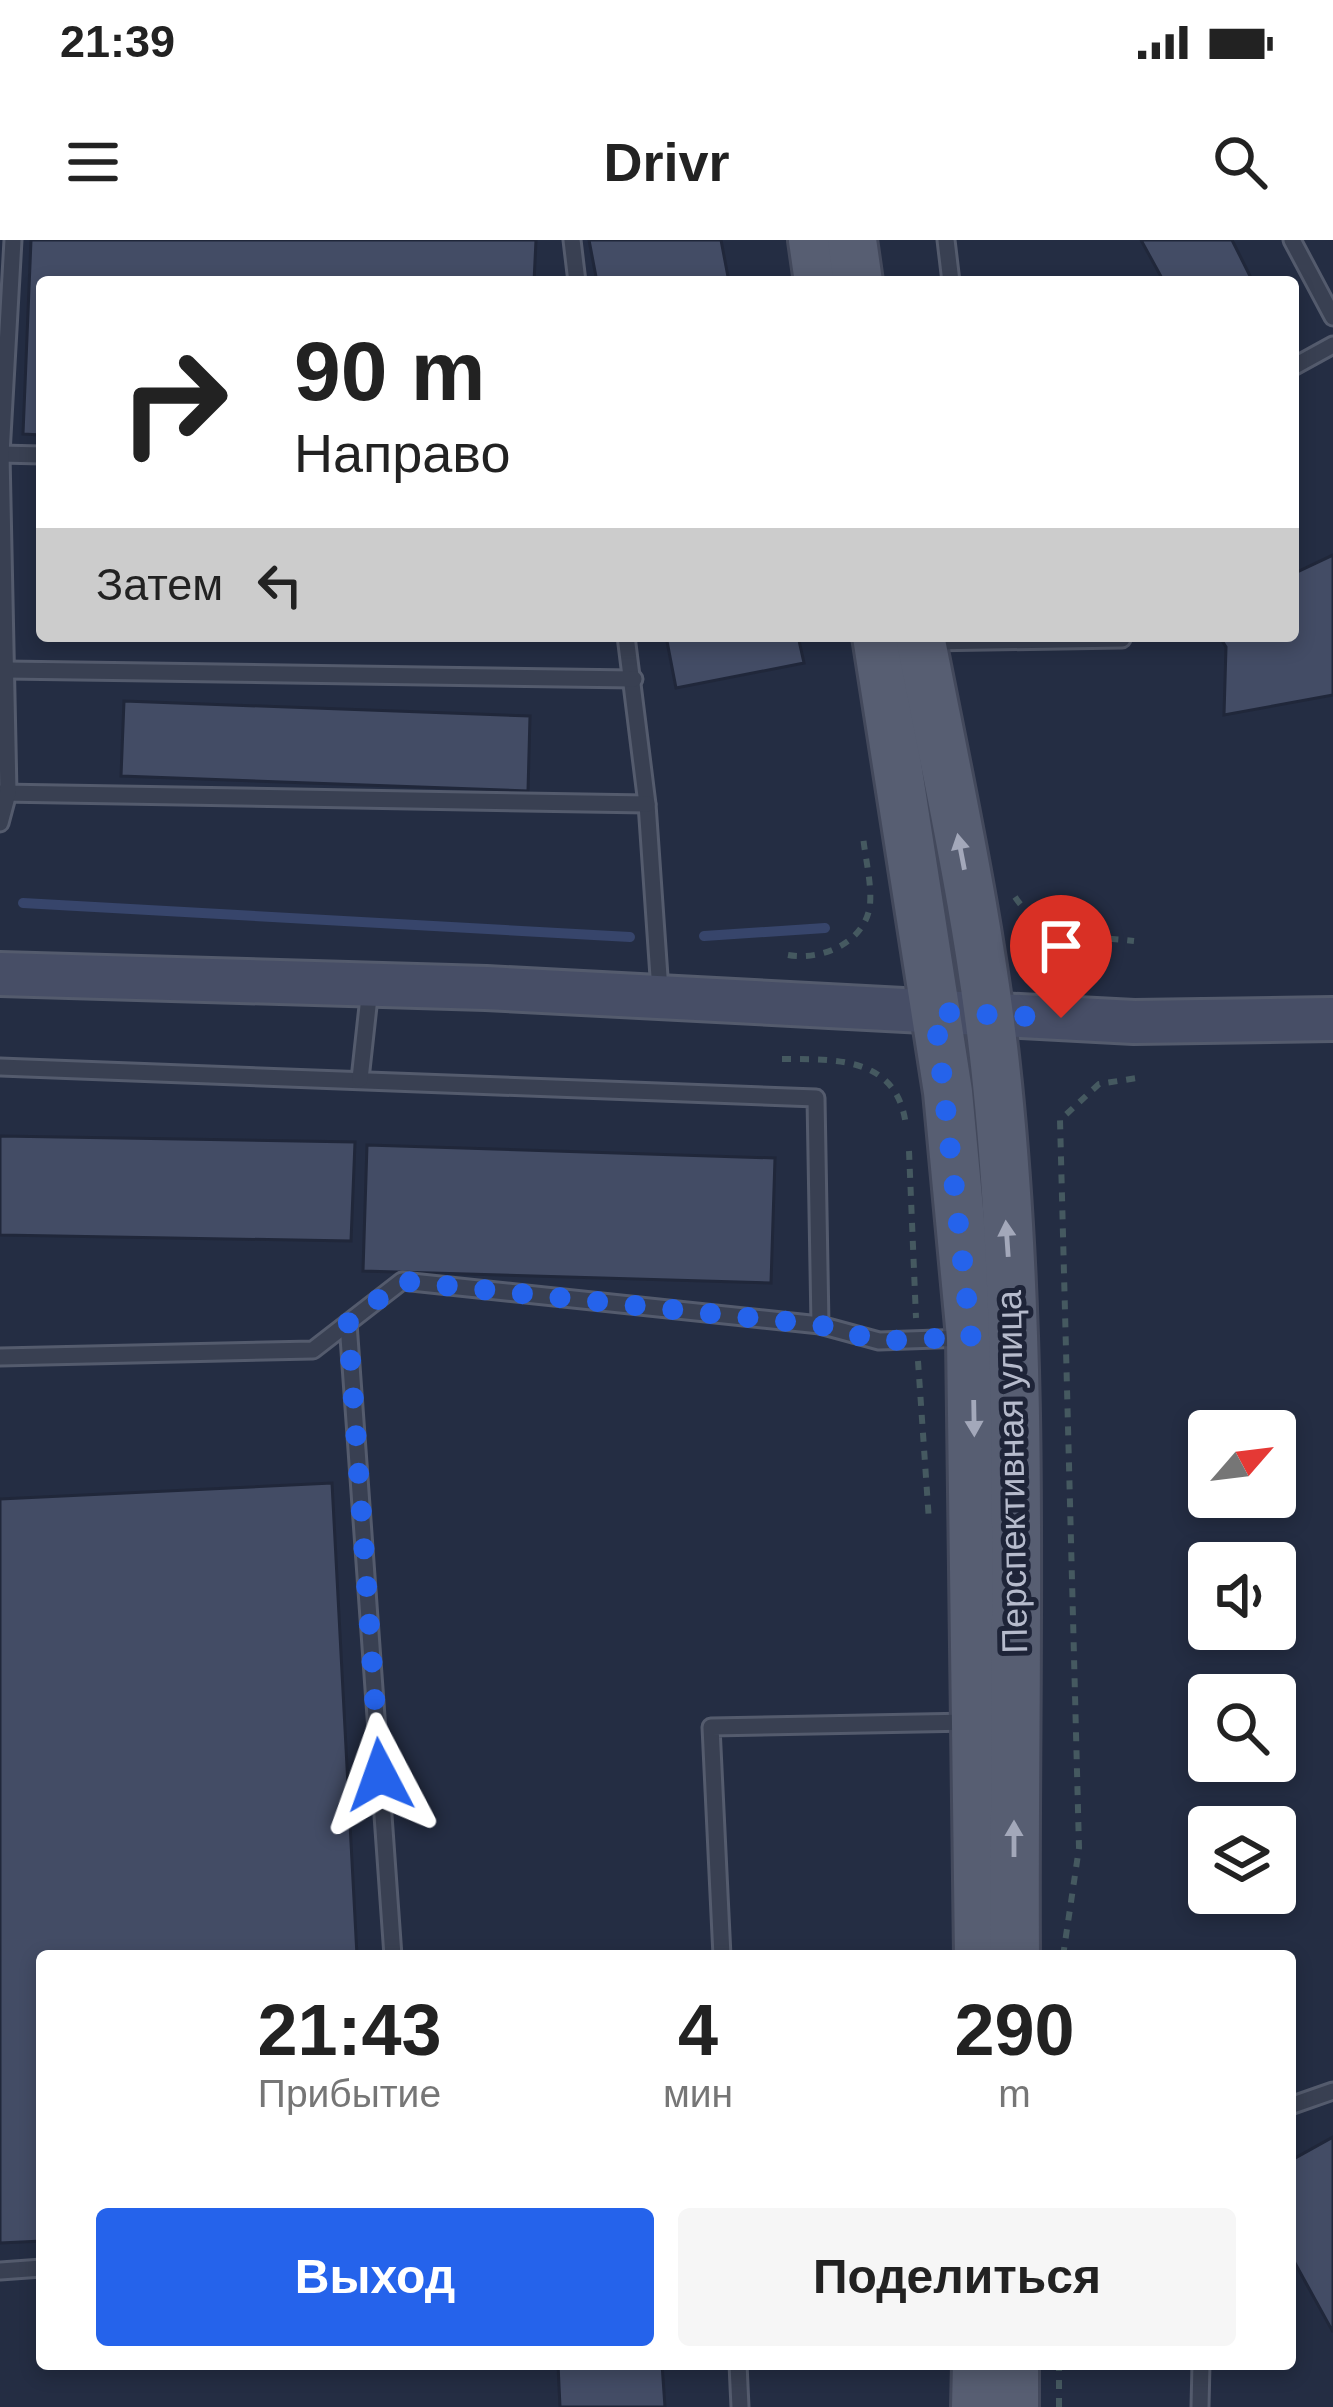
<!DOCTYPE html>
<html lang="ru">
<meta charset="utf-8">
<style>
:root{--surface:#fff;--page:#f6f6f6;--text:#222;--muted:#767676;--accent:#2563eb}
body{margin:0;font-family:Helvetica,sans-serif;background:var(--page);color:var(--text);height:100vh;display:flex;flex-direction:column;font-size:45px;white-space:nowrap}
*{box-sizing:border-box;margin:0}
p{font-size:39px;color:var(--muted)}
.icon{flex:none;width:66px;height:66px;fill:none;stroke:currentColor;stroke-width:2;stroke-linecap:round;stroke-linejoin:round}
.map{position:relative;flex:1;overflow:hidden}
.details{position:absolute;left:36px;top:1710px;width:1260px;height:420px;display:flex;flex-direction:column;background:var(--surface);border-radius:12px;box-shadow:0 6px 18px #0003}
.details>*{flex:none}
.guide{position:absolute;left:36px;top:36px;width:1263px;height:366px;border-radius:12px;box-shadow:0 6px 18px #0003;background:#fff;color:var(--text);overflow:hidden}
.needle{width:78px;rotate:62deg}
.tools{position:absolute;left:1188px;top:1170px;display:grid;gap:24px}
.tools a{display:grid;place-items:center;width:108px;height:108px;border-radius:12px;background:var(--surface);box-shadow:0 6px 18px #0003;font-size:60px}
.pin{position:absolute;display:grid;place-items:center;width:102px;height:102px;color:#fff;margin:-123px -51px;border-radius:50% 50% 50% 0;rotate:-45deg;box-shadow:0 0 12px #0007}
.pin .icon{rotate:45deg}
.me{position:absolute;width:132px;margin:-66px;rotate:356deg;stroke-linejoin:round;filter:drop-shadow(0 0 9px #0008)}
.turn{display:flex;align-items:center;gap:42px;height:252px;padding:0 60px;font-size:54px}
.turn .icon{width:156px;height:156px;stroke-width:2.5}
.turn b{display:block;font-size:84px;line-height:102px}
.then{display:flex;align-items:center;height:114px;padding:0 60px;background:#0003;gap:24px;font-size:45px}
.eta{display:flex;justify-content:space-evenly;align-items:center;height:204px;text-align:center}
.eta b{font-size:72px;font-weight:700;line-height:84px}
.primary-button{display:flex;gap:24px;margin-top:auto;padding:24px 60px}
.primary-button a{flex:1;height:138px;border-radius:12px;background:var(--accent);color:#fff;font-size:48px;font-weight:700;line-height:138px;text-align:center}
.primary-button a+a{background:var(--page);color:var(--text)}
.status{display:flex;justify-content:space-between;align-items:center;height:84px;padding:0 60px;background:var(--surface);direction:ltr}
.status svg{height:33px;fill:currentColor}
header{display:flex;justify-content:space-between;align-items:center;height:156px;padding:0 60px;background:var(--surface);font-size:54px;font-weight:700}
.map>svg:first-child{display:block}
</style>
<div class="status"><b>21:39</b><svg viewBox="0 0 49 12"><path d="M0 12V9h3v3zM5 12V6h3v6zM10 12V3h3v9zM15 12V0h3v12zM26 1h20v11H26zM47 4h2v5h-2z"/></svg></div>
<header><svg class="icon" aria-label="menu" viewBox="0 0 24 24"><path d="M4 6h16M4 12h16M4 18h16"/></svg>Drivr<svg class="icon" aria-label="search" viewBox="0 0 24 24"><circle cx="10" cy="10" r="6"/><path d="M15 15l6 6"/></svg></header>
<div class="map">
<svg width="1333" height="2167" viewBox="0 0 1333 2167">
<rect width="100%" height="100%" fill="#242d43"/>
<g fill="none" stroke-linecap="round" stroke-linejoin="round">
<g stroke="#37456b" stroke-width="10">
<path d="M23,663l607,34"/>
<path d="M704,696l121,-8"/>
</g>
</g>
<g fill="#434c65" stroke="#20273a" stroke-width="3">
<path d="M31,0h505l-2,42h-492v153l-19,-1z"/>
<path d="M589,0h132l8,42h-132z"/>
<path d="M1141,0h91l21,42h-89z"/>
<path d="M1333,315v140l-109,20 2,-68 -7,-11h74v-62z"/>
<path d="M666,396h132l6,27 -128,25z"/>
<path d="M124,461l406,15 -2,75 -407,-15z"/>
<path d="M0,896l355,6 -4,99 -351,-6z"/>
<path d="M367,905l408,13 -4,125 -408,-12z"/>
<path d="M332,1243l25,473h-315v285l-42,2v-744z"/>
<path d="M1333,1897v195l-43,-78v-93z"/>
<path d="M558,2124h104l3,43h-105z"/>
</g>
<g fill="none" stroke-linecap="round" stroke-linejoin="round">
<g stroke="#545b6d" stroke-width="21">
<g id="service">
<path d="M572,0l5,42"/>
<path d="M946,0l5,42"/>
<path d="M1292,0l41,77"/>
<path d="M1293,127l40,-22"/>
<path d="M0,214l42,1"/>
<path d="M626,396l21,168 13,187"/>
<path d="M927,402l195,-3"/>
<path d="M6,430l628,9"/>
<path d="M0,553l647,11"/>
<path d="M0,583l8,-30 -7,-339 12,-214"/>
<path d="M0,827l816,31 4,227 59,16 87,-3"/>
<path d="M360,839l10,-91"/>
<path d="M348,1083l45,633"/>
<path d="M0,1117l313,-7 89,-69 418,44"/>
<path d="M722,1716l-11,-229 260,-5"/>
<path d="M1290,1866l43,-15"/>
<path d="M0,2031l42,-3"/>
<path d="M738,2124l2,43"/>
<path d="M1200,2167l1,-43"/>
</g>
</g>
<g stroke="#545b6d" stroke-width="48">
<path id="secondary" d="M0,734l486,14 648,34 199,-3"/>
</g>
<g stroke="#43495c" stroke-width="54">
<g id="primary">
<path d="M813,0l6,42"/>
<path d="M852,0l6,42"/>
<path d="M877,396l71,456 23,245 8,619"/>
<path d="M920,396c29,149 62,297 77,448 29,288 16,582 18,872"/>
<path d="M976,2167l1,-43"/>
<path d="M1014,2167v-43"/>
</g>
</g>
<g stroke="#455960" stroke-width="6" stroke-dasharray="9 9" stroke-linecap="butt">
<path d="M1015,657c31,45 68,38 119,44"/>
<path d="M788,715c33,6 77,-12 82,-50 2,-21 -5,-48 -7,-69"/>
<path d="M782,819c55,0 116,-2 124,67"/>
<path d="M909,911l7,167"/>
<path d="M918,1121l11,160"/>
<path d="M1063,1716l16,-108 -19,-728 39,-36 38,-6"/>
<path d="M1059,2167v-43"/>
</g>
<use href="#service" stroke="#394052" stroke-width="15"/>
<use href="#secondary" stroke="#474e66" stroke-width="42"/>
<use href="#primary" stroke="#575e72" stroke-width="48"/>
</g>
<defs><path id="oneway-solid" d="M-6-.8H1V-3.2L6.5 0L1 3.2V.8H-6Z" transform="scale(3)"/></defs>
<g fill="#a3a8ba">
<use href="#oneway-solid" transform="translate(961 612) rotate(-101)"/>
<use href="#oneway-solid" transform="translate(1007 999) rotate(-94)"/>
<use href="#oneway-solid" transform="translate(974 1178) rotate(89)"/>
<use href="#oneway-solid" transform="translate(1014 1599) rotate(-90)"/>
</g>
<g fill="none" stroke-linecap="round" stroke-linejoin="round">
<path stroke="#2563eb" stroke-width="21" stroke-dasharray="0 37.8" d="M380,1535l-32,-452 54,-42 418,44 59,16 92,-4 -36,-325 126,6"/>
</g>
<g text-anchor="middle" stroke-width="10" stroke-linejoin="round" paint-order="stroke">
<g font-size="36" fill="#b6bbcc" stroke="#1e2438">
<text transform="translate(1011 1232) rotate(-91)" y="13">Перспективная улица</text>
</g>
</g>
</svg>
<div class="tools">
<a><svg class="needle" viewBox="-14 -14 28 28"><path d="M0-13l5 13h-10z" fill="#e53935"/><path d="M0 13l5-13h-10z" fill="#767676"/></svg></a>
<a><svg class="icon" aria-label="sound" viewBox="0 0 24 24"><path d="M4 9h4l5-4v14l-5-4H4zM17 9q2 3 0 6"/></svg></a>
<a><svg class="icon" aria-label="search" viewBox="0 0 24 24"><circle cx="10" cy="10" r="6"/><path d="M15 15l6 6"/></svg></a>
<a><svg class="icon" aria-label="layers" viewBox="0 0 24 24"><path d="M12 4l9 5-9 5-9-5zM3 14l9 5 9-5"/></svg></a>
</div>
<div class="pin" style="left:1061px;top:778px;background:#d93025"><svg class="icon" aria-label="arrive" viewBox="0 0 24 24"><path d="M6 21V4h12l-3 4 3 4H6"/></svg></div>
<svg class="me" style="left:380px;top:1535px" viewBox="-20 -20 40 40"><path d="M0-17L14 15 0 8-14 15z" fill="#2563eb" stroke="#fff" stroke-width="4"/></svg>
<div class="guide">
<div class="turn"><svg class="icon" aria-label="right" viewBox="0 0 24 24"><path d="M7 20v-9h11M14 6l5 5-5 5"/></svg><div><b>90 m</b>Направо</div></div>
<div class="then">Затем<svg class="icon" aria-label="left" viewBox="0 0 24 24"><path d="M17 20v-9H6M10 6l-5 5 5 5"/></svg></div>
</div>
<section class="details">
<div class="eta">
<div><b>21:43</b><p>Прибытие</p></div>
<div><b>4</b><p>мин</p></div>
<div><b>290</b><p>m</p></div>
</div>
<div class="primary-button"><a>Выход</a><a>Поделиться</a></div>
</section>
</div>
